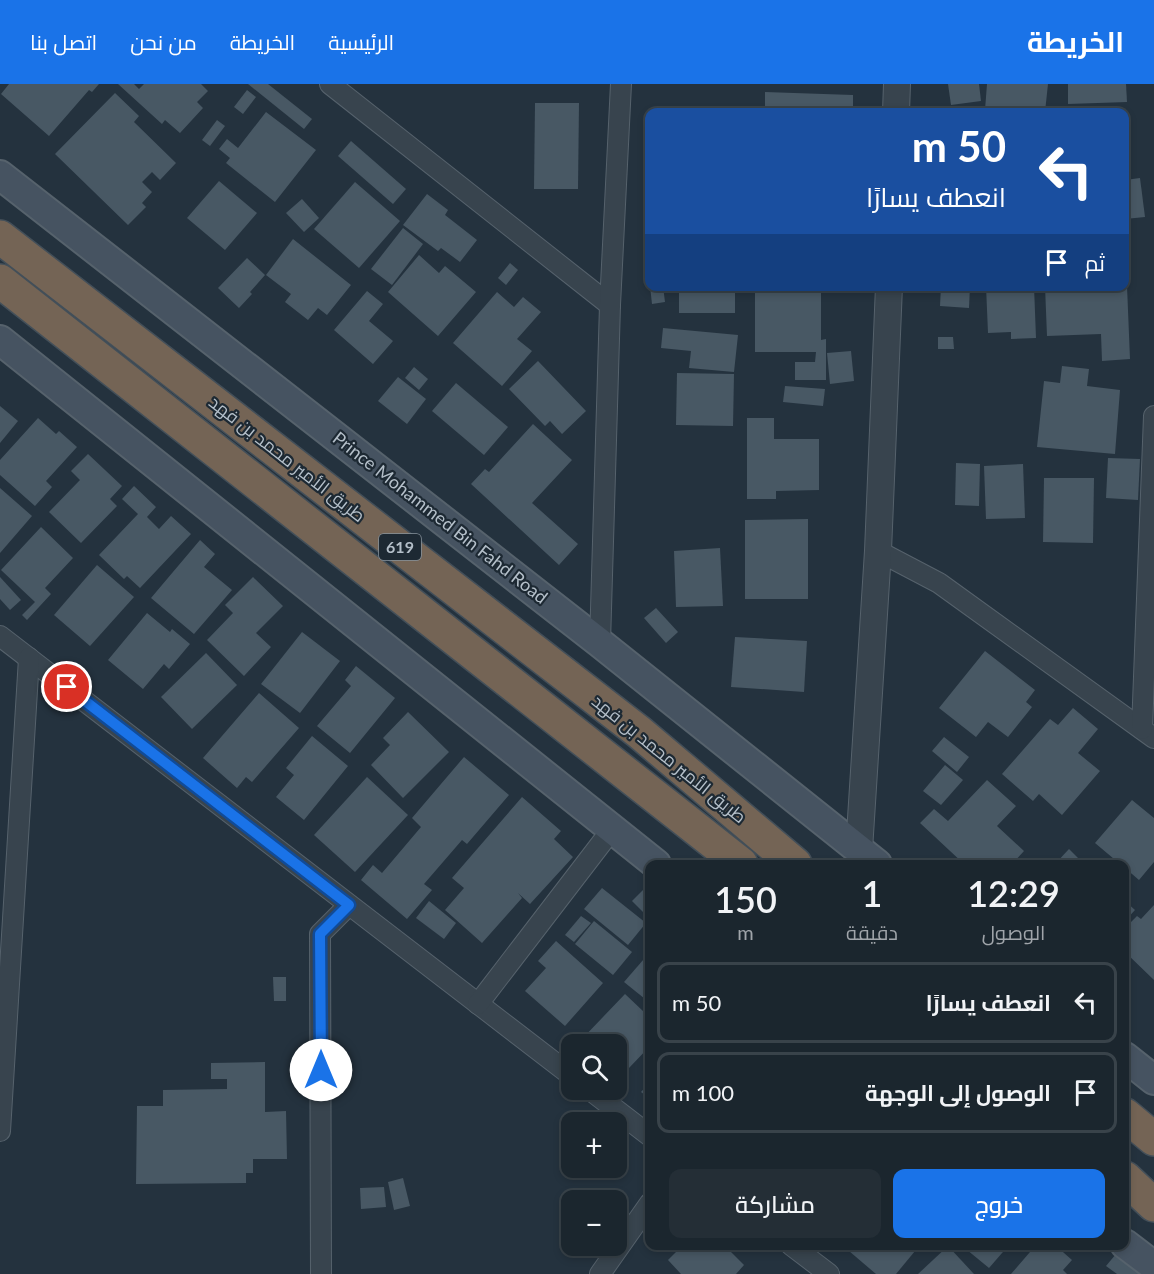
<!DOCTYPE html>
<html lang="ar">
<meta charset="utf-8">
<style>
:root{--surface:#1b262e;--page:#242e36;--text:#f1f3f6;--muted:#a0a5aa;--line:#39434a;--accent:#1a73e8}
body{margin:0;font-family:Lato,Cairo,sans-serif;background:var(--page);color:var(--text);direction:rtl;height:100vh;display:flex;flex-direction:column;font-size:22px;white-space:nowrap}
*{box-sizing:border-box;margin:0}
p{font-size:20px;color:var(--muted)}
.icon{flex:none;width:33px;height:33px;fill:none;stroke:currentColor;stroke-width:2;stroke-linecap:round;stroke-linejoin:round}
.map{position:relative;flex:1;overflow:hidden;direction:ltr}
.details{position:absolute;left:645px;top:776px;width:484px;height:390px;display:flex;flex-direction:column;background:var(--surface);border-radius:12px;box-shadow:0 3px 9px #0003,0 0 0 2px var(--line);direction:rtl}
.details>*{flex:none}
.top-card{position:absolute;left:645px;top:24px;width:484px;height:183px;border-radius:12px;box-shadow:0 3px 9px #0003,0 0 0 2px var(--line);direction:rtl;background:#1a4fa0;color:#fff;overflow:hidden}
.buttons{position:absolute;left:561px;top:950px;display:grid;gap:12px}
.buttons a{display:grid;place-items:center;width:66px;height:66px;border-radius:12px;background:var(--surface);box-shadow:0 3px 9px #0003,0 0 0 2px var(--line);font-size:30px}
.pin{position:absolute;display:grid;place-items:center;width:51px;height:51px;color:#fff;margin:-26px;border:3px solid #fff;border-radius:50%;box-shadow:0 2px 6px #0007}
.me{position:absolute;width:66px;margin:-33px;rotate:0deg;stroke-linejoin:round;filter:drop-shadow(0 0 4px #0008)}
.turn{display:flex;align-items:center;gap:21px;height:126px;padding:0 24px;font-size:27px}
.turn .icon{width:78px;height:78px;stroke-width:2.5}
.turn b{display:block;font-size:42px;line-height:51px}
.then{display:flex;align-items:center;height:57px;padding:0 24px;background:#0003;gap:12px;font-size:22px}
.eta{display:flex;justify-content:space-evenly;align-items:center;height:102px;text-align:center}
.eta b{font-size:36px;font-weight:600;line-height:42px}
.action{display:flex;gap:12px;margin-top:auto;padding:12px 24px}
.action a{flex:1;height:69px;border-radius:12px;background:var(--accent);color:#fff;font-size:24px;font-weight:600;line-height:69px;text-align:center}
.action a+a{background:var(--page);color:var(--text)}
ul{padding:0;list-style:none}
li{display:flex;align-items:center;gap:18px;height:81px;margin:0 12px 9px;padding:0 12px;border:3px solid var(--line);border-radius:12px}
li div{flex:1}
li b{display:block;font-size:22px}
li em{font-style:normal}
header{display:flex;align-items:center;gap:36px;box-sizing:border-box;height:84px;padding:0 30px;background:var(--accent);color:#fff}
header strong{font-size:28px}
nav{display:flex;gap:33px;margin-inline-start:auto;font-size:21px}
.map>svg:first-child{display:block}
</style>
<header>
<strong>الخريطة</strong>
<nav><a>الرئيسية</a><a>الخريطة</a><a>من نحن</a><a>اتصل بنا</a></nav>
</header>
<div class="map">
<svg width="1154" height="1190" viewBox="0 0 1154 1190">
<rect width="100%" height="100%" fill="#24323e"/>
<g fill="#485864">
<path d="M9,0h90l-7,8 -3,-2 -40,46 -48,-42z"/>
<path d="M118,0h16l5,5 5,-5h57l7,7 -11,11 6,6 -23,25 -15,-13 -3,4z"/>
<path d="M248,0h20l44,35 -8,10z"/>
<path d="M948,0h31l2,17 -30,4z"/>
<path d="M987,0h61l-3,28 -60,-2z"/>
<path d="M1068,0h58l1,18 -59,2z"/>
<path d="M247,6l9,7 -13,17 -9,-7z"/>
<path d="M765,8l88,3v17h-88z"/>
<path d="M115,9l24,23 -5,6 42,41 -16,17 -8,-8 -10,10 10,10 -10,11 4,4 -18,18 -73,-71z"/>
<path d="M535,19h44l-1,86h-44z"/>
<path d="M266,28l50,38 -41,52 -49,-39 4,-5 -11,-9 8,-10 11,9z"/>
<path d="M217,36l8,6 -15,20 -8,-6z"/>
<path d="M351,57l55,48 -13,15 -55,-48z"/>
<path d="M1140,94l5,39 -20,2v-39z"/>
<path d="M219,97l38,32 -32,37 -38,-32z"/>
<path d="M355,98l45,39 -41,47 -45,-39z"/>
<path d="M427,110l21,16 -3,5 32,25 -17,22 -19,-14 -3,3 -35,-26z"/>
<path d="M302,115l17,19 -15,14 -18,-19z"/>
<path d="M403,144l20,16 -31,41 -21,-16z"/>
<path d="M293,155l58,46 -24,30 -9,-7 -10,12 -23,-18 6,-8 -25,-19z"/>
<path d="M419,171l20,18 6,-7 31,26 -38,44 -50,-44z"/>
<path d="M247,174l18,17 -15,17 2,2 -13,14 -21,-20z"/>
<path d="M510,179l8,7 -12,15 -8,-7z"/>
<path d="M650,202h13l2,16 -13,2z"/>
<rect x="679" y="202" width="56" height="27"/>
<path d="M755,202h66v54l5,-1v41h-31v-18h20l1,-10h-61z"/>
<path d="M941,202h29l-1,22 -29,-2z"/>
<path d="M986,202h48l2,52 -25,1v-7l-23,1z"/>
<path d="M1045,202h82l3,73 -28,2 -1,-27 -54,2z"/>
<path d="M367,207l16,13 -14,17 24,20 -20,23 -39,-34z"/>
<path d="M497,208l17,15 9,-10 18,15 -24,27 15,12 -30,35 -49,-43z"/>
<path d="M663,244l75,7 -4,37 -45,-4 2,-17 -30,-3z"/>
<path d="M938,253h15l1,12h-16z"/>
<path d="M851,267l3,30 -24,3 -3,-31z"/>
<path d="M538,277l48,50 -24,23 -12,-13 -5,5 -36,-37z"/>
<path d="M1062,282l27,3 -2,17 33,4 -5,64 -78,-7 7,-66 16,2z"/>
<path d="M414,283l14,12 -9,11 -14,-12z"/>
<path d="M677,289l57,1 -1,52 -57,-1z"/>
<path d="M398,293l28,22 -19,25 -29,-23z"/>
<path d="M456,299l52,44 -24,28 -52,-44z"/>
<path d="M785,302l40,3 -2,17 -40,-4z"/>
<path d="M0,322l18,15 -18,22z"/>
<path d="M38,334l18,16 3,-3 18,16 -31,34 6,6 -17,19 -35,-31v-15z"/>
<path d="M747,334h27v21h45v51l-43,1v8h-29z"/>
<path d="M533,340l39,36 -40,43 46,41 -19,21 -88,-81 14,-15 4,3z"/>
<path d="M88,370l34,32 -12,13 7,7 -36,37 -32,-31 31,-32 -9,-9z"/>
<path d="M1108,374l32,1 -2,41 -32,-2z"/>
<path d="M956,379l24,1 -1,42 -24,-1z"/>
<path d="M1023,380l2,54 -39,1 -2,-53z"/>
<path d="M1044,394h50l-1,65 -50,-1z"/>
<path d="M134,402l22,21 -9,10 12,12 12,-13 20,18 -51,54 -13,-12 -3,3 -25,-24 39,-41 -16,-15z"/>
<path d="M0,404l32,28 -32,37z"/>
<path d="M808,435v80h-63v-79z"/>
<path d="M41,443l32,31 -28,30 6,6 -24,26 -5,-5 13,-13 -34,-32z"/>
<path d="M200,456l15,14 -11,13 28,23 -38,44 -43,-36z"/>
<path d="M720,464l3,58 -47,1 -2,-56z"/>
<path d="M97,481l37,32 -44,49 -36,-31z"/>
<path d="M0,493l21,23 -11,10 -10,-11z"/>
<path d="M253,493l30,29 -27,27 15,14 -27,29 -37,-36 26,-27 -8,-8z"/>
<path d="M656,524l22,24 -12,11 -22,-25z"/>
<path d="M147,529l23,19 2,-3 18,15 -21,25 -5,-5 -21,25 -35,-29z"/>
<path d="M302,548l38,29 -40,52 -39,-29z"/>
<path d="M735,553l72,4 -3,51 -73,-5z"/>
<path d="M985,567l50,39 -9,12 6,5 -24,30 -20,-15 -12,15 -37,-29z"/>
<path d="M206,569l31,32 -45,44 -31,-32z"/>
<path d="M356,582l39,32 -45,55 -33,-27 34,-40 -6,-6z"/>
<path d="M259,609l40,35 -47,54 -6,-5 -9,11 -34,-30z"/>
<path d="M1073,624l25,21 -20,24 22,18 -38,44 -23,-21 -6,7 -31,-27 48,-55 8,6z"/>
<path d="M408,628l41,40 -46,46 -32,-33 19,-20 -7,-7z"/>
<path d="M312,652l36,30 -44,54 -28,-23 18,-22 -8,-7z"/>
<path d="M944,653l25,20 -12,15 -25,-21z"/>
<path d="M464,673l45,38 -42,49 -5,-4 -38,44 8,6 -25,29 -46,-39 12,-15 9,8 39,-46 -9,-9z"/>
<path d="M945,681l18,15 -22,25 -18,-14z"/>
<path d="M367,693l41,38 -53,57 -41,-37z"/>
<path d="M987,696l29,26 -19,20 27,25 -12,13h-9l-3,-3 -3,3h-33l-44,-41 14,-14 14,12z"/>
<path d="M522,713l39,34 -7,8 19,18 -43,47 -12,-11 4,5 -40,45 -37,-33 19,-22 -12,-10z"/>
<path d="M1132,716l22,18v44l-15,18 -14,-12v-4h-5l-25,-21z"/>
<path d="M1069,765l15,15h-29z"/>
<path d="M646,803l4,4v28l-18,-18z"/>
<path d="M602,804l44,35 -18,22 -44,-36z"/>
<path d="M429,817l27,22 -12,16 -28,-21z"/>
<path d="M1125,817l10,9 -10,11z"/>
<path d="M1154,821v75l-29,-28v-24l12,-12 4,3z"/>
<path d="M581,832l10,7 -17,19 -9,-7z"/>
<path d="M594,837l38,31 -19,23 -38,-31z"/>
<path d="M556,857l47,42 -38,43 -40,-35 21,-23 -8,-7z"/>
<path d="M650,868v51l-26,-21z"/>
<path d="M273,893h13v24h-12z"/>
<path d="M625,910l19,18 2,-2 4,3v33l-21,22 -13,-11v-13h-31l-4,-4z"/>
<path d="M265,978v50l21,-1 1,48h-34v14h-7v10l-110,1 1,-78h26v-16l64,-1v-10h-16v-16z"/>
<path d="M650,998v17l-9,-7z"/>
<path d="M403,1094l7,28 -16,4 -6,-28z"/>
<path d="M384,1103l2,20 -25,2 -1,-21z"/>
<path d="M683,1161h41l20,20 -8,9h-55l-13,-14z"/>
<path d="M854,1161h66l-24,29h-20l-27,-23z"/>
<path d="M961,1161h48l-20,23z"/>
<path d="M1036,1161h19l17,15 -9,10 4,4h-56z"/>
<path d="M948,1162l26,28h-56z"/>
<path d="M1116,1170l23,18 -1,2h-21l-11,-8z"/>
</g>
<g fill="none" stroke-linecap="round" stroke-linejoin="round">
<g stroke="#56626c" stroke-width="22">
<g id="minor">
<path d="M330,0l280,221"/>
<path d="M878,467l61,32 215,155"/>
<path d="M0,552l572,440"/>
<path d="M600,559l10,-338 11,-221"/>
<path d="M1142,645l12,-313"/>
<path d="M478,920l135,-176"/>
<path d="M589,1005l61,47"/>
<path d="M0,1047l29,-473"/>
<path d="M791,1161l38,29"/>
<path d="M321,1190l-1,-340 29,-29"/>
<path d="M600,1190l50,-71"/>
</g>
</g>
<g stroke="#56626c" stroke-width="28">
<g id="tertiary">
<path d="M896,28l1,-28"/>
<path d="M859,766l19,-299 11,-265"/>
</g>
</g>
<g stroke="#56626c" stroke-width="32">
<g id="secondary">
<path d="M0,91l600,468 277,221"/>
<path d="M0,256l656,524"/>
<path d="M1125,973l29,23"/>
<path d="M1125,1160l29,22"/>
</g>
</g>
<g stroke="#434f59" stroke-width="36">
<g id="motorway">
<path d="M0,153l639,495 156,132"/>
<path d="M0,197l741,583"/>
<path d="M1125,1031l29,24"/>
<path d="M1125,1094l29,27"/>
</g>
</g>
<use href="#minor" stroke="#38444e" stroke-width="20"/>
<use href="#tertiary" stroke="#38444e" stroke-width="26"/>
<use href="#secondary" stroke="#465361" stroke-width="28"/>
<use href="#motorway" stroke="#746455" stroke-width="33"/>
</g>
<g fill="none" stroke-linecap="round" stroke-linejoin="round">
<g stroke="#114b97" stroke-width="15">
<path id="route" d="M67,603l282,218 -29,29 1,136"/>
</g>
<use href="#route" stroke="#1a73e8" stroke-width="10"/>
</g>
<g text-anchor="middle" stroke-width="4.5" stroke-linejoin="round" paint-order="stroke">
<rect fill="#1d2933" stroke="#87929c" stroke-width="1.5" x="379" y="450" width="42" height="26" rx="4.5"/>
<g font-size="16" font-weight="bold" fill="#b4bfc9">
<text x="400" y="469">619</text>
</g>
<g font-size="18" fill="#b4bfc9" stroke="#1d2933">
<text transform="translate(287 375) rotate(38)" y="6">طريق الأمير محمد بن فهد</text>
<text transform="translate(440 434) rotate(38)" y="6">Prince Mohammed Bin Fahd Road</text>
<text transform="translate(669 675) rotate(39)" y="6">طريق الأمير محمد بن فهد</text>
</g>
</g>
</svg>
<div class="buttons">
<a><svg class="icon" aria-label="search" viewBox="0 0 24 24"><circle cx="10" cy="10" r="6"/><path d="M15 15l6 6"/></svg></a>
<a>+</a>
<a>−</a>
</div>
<div class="pin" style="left:67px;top:603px;background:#d93025"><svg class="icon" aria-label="arrive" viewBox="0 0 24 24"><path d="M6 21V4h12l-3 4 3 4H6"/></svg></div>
<svg class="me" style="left:321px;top:986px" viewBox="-20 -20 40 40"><circle r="19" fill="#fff"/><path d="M0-13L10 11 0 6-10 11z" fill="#1a73e8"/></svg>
<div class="top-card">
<div class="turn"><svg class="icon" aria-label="left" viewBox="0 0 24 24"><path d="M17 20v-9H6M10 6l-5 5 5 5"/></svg><div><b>50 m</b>انعطف يسارًا</div></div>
<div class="then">ثم<svg class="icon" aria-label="arrive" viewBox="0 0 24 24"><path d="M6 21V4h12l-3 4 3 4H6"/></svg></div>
</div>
<section class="details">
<div class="eta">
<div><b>12:29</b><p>الوصول</p></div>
<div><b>1</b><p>دقيقة</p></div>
<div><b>150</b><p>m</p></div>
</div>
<ul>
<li><svg class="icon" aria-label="left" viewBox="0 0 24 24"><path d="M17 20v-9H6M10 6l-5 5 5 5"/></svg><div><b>انعطف يسارًا</b></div><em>50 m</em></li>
<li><svg class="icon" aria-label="arrive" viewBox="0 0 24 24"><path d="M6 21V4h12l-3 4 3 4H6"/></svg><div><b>الوصول إلى الوجهة</b></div><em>100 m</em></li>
</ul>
<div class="action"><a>خروج</a><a>مشاركة</a></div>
</section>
</div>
